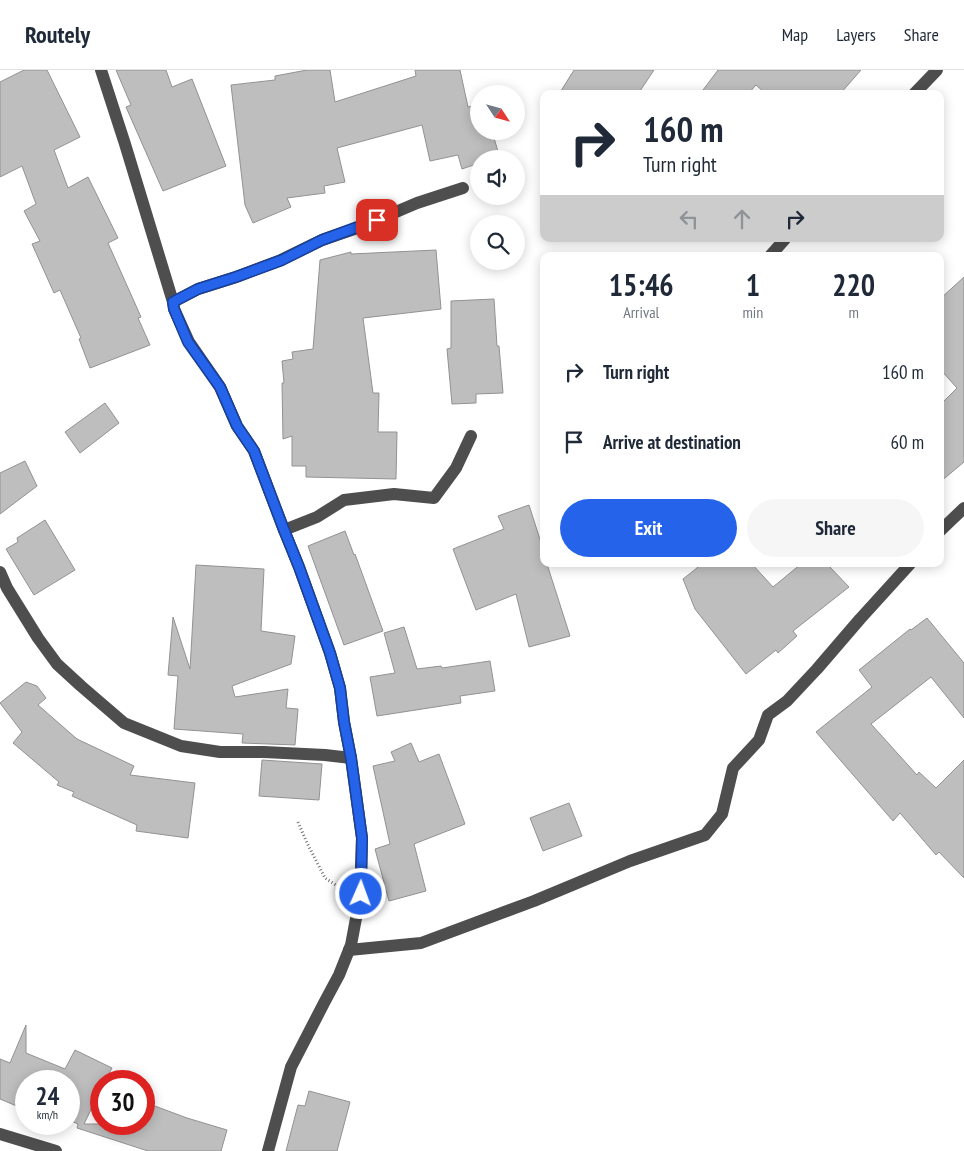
<!DOCTYPE html>
<style>
:root{--surface:#fff;--page:#f6f6f7;--text:#1f2937;--muted:#747a83;--line:#e0e1e3;--accent:#2563eb}
body{margin:0;font-family:"PT Sans Narrow",sans-serif;background:var(--page);color:var(--text);height:100vh;display:flex;flex-direction:column;font-size:19px;white-space:nowrap}
*{box-sizing:border-box;margin:0}
p{font-size:16px;color:var(--muted)}
.icon{flex:none;width:28px;height:28px;fill:none;stroke:currentColor;stroke-width:2;stroke-linecap:round;stroke-linejoin:round}
.map{position:relative;flex:1;overflow:hidden}
.side{position:absolute;left:540px;top:182px;width:404px;height:315px;display:flex;flex-direction:column;background:var(--surface);border-radius:10px;box-shadow:0 2px 12px #0003}
.side>*{flex:none}
.hud{position:absolute;left:540px;top:20px;width:404px;height:152px;border-radius:10px;box-shadow:0 2px 12px #0003;background:#fff;color:var(--text);overflow:hidden}
.needle{width:32px;rotate:126deg}
.controls{position:absolute;left:470px;top:15px;display:grid;gap:10px}
.controls a{display:grid;place-items:center;width:55px;height:55px;border-radius:50%;background:var(--surface);box-shadow:0 2px 12px #0003;font-size:25px}
.speed{position:absolute;left:15px;top:1000px;display:flex;gap:10px;font-size:25px;font-weight:700;text-align:center}
.speed>*{display:grid;place-content:center;width:65px;height:65px;border-radius:50%;background:var(--surface);box-shadow:0 2px 12px #0003;line-height:1}
.speed small{font-size:12px;font-weight:400}
.speed .limit{border:8px solid #d22;background:#fff;color:#111}
.pin{position:absolute;display:grid;place-items:center;width:42px;height:42px;color:#fff;margin:-21px;border-radius:10px;box-shadow:0 2px 8px #0006}
.me{position:absolute;width:55px;margin:-28px;rotate:2deg;stroke-linejoin:round;filter:drop-shadow(0 0 4px #0008)}
.turn{display:flex;align-items:center;gap:18px;height:105px;padding:0 20px;font-size:22px}
.turn .icon{width:65px;height:65px;stroke-width:2.5}
.turn b{display:block;font-size:35px;line-height:42px}
.lanes{display:flex;align-items:center;height:48px;padding:0 20px;background:#0003;justify-content:center;gap:25px;direction:ltr}
.lanes .off{opacity:.35}
.eta{display:flex;justify-content:space-evenly;align-items:center;height:85px;text-align:center}
.eta b{font-size:30px;font-weight:800;line-height:35px}
.button{display:flex;gap:10px;margin-top:auto;padding:10px 20px}
.button a{flex:1;height:58px;border-radius:30px;background:var(--accent);color:#fff;font-size:20px;font-weight:800;line-height:58px;text-align:center}
.button a+a{background:var(--page);color:var(--text)}
ul{padding:0;list-style:none}
li{display:flex;align-items:center;gap:15px;height:70px;padding:0 20px}
li div{flex:1}
li b{display:block;font-size:19px}
li em{font-style:normal}
header{display:flex;align-items:center;gap:30px;box-sizing:border-box;height:70px;padding:0 25px;background:var(--surface);border-bottom:1px solid var(--line)}
header strong{font-size:24px}
nav{display:flex;gap:28px;margin-inline-start:auto;font-size:18px}
.map>svg:first-child{display:block}
</style>
<header>
<strong>Routely</strong>
<nav><a>Map</a><a>Layers</a><a>Share</a></nav>
</header>
<div class="map">
<svg width="964" height="1081" viewBox="0 0 964 1081">
<rect width="100%" height="100%" fill="#fff"/>
<g fill="#bebebe" stroke="#929292">
<path d="M24,0h23l33,67 -26,13 14,38 20,-11 30,61 -10,5 33,74 -3,1 12,27 -60,23 -11,-29 2,-1 -21,-48 -6,3 -22,-49 8,-3 -16,-30 12,-7 -14,-38 -22,11v-95z"/>
<path d="M116,0h50l6,17 20,-8 34,87 -63,25 -37,-84 5,-2z"/>
<path d="M307,0h23l5,32 81,-26 -1,-6h45l8,37 11,-3v27h13l7,24 -10,4h-10v4l-17,6 -4,-14 -28,6 -8,-36 -85,23 8,34 -21,4 1,7 -38,5 4,9 -38,16 -8,-18 -14,-120 44,-5v-4z"/>
<path d="M574,0h80l-16,24h-79z"/>
<path d="M718,0h143l-21,24h-74l-10,-9 -8,9h-48z"/>
<path d="M436,180l5,59 -78,9 10,75h6l-1,39h19l-1,47 -90,-2v-11h-14v-30l-9,3 -1,-56h2l-2,-22 11,-2 -1,-7 21,-3 7,-89 31,-8v2z"/>
<path d="M964,207v185l-24,20v-77l17,-17 -17,-19v-70z"/>
<path d="M494,229l3,47h2l4,47 -27,1v9l-24,1 -5,-55 4,-1v-47z"/>
<path d="M105,333l14,20 -39,30 -15,-21z"/>
<path d="M25,391l12,25 -37,28v-41z"/>
<path d="M529,435l15,47v12h3l23,72 -41,11 -13,-53 -40,16 -23,-61 51,-20 -6,-13z"/>
<path d="M45,450l30,50 -41,25 -28,-46 12,-7 -1,-4z"/>
<path d="M345,461l9,24 1,-1 28,77 -39,14 -36,-99z"/>
<path d="M702,494h50l21,23 28,-23h26l22,23 -56,44 4,5 -19,17 -2,-3 -30,24 -51,-65 -12,-30z"/>
<path d="M196,495l68,4 -3,62 34,5 -4,28 -59,22 3,11 53,-8 -2,19 12,1 -3,36 -53,-2 1,-9 -69,-5 4,-53 -10,-1 5,-58 17,52z"/>
<path d="M927,548l37,45v55l-33,-41 -60,47 46,51 2,-3 17,16 28,-28v118l-25,-26 -3,3 -36,-42 -7,8 -77,-89 56,-45 -13,-17 51,-41 1,1z"/>
<path d="M404,557l13,42 24,-3 1,2 48,-7 5,30 -35,5 1,7 -84,13 -7,-39 25,-4 -11,-40z"/>
<path d="M26,612l11,4 9,12 -8,7 39,34 57,27 -4,9 65,8 -7,55 -52,-7 1,-6 -65,-29 2,-4 -17,-7 2,-3 -46,-39 9,-11 -22,-29z"/>
<path d="M411,673l8,19 20,-8 26,70 -51,20 12,47 -37,10 -14,-52 15,-5 -17,-78 22,-5 -4,-9z"/>
<path d="M262,690l60,4 -3,36 -60,-4z"/>
<path d="M569,733l13,33 -39,15 -13,-33z"/>
<path d="M26,955v28l39,16 10,-19 37,18 -7,13h-4v8l-17,35h60v-22l43,16 40,12 -6,21h-73l-71,-23 1,-4 -9,-4v-39h-43v29l-26,-11v-40l10,4z"/>
<path d="M309,1021l41,11 -13,49h-51l12,-46 7,1z"/>
</g>
<g fill="none" stroke-linecap="round" stroke-linejoin="round">
<path stroke="#707070" stroke-width="3" stroke-dasharray="1 2.5" stroke-linecap="butt" d="M298,752l9,21 18,35 17,11"/>
<g stroke="#4e4e4e" stroke-width="12">
<path d="M101,0l24,74 48,158 1,7 15,33 31,45 17,39 17,25 30,79 15,37 31,86 10,35 4,34 7,36 11,80 -2,59 -9,48 -12,30 -15,28 -33,64 -23,84"/>
<path d="M914,24l23,-24"/>
<path d="M770,186l15,-17"/>
<path d="M173,232l25,-13 38,-12 45,-17 41,-20 41,-14 54,-23 46,-15"/>
<path d="M284,460l33,-13 27,-17 50,-6 40,4 22,-30 15,-32"/>
<path d="M940,461l24,-23"/>
<path d="M0,502l7,16 31,50 19,26 24,22 43,37 57,23 39,6h44l61,3 26,3"/>
<path d="M349,880l72,-7 113,-42 96,-40 75,-26 17,-21 11,-46 26,-28 9,-25 19,-14 30,-32 43,-50 50,-55"/>
<path d="M0,1064l56,17"/>
</g>
</g>
<g fill="none" stroke-linecap="round" stroke-linejoin="round">
<g stroke="#184099" stroke-width="12">
<path id="route" d="M361,824l1,-56 -11,-80 -7,-36 -4,-34 -10,-35 -31,-86 -15,-37 -30,-79 -17,-25 -17,-39 -32,-45 -14,-33 -1,-7 25,-13 38,-12 46,-17 40,-20 55,-20"/>
</g>
<use href="#route" stroke="#2563eb" stroke-width="9"/>
</g>
</svg>
<div class="controls">
<a><svg class="needle" viewBox="-14 -14 28 28"><path d="M0-13l5 13h-10z" fill="#e53935"/><path d="M0 13l5-13h-10z" fill="#747a83"/></svg></a>
<a><svg class="icon" aria-label="sound" viewBox="0 0 24 24"><path d="M4 9h4l5-4v14l-5-4H4zM17 9q2 3 0 6"/></svg></a>
<a><svg class="icon" aria-label="search" viewBox="0 0 24 24"><circle cx="10" cy="10" r="6"/><path d="M15 15l6 6"/></svg></a>
</div>
<div class="speed"><div>24<small>km/h</small></div><div class="limit">30</div></div>
<div class="pin" style="left:377px;top:150px;background:#d93025"><svg class="icon" aria-label="arrive" viewBox="0 0 24 24"><path d="M6 21V4h12l-3 4 3 4H6"/></svg></div>
<svg class="me" style="left:361px;top:824px" viewBox="-20 -20 40 40"><circle r="17" fill="#2563eb" stroke="#fff" stroke-width="3"/><path d="M0-11L8 9 0 5-8 9z" fill="#fff"/></svg>
<div class="hud">
<div class="turn"><svg class="icon" aria-label="right" viewBox="0 0 24 24"><path d="M7 20v-9h11M14 6l5 5-5 5"/></svg><div><b>160 m</b>Turn right</div></div>
<div class="lanes"><svg class="icon off" aria-label="left" viewBox="0 0 24 24"><path d="M17 20v-9H6M10 6l-5 5 5 5"/></svg><svg class="icon off" aria-label="ahead" viewBox="0 0 24 24"><path d="M12 20V5M6 11l6-6 6 6"/></svg><svg class="icon" aria-label="right" viewBox="0 0 24 24"><path d="M7 20v-9h11M14 6l5 5-5 5"/></svg></div>
</div>
<section class="side">
<div class="eta">
<div><b>15:46</b><p>Arrival</p></div>
<div><b>1</b><p>min</p></div>
<div><b>220</b><p>m</p></div>
</div>
<ul>
<li><svg class="icon" aria-label="right" viewBox="0 0 24 24"><path d="M7 20v-9h11M14 6l5 5-5 5"/></svg><div><b>Turn right</b></div><em>160 m</em></li>
<li><svg class="icon" aria-label="arrive" viewBox="0 0 24 24"><path d="M6 21V4h12l-3 4 3 4H6"/></svg><div><b>Arrive at destination</b></div><em>60 m</em></li>
</ul>
<div class="button"><a>Exit</a><a>Share</a></div>
</section>
</div>
